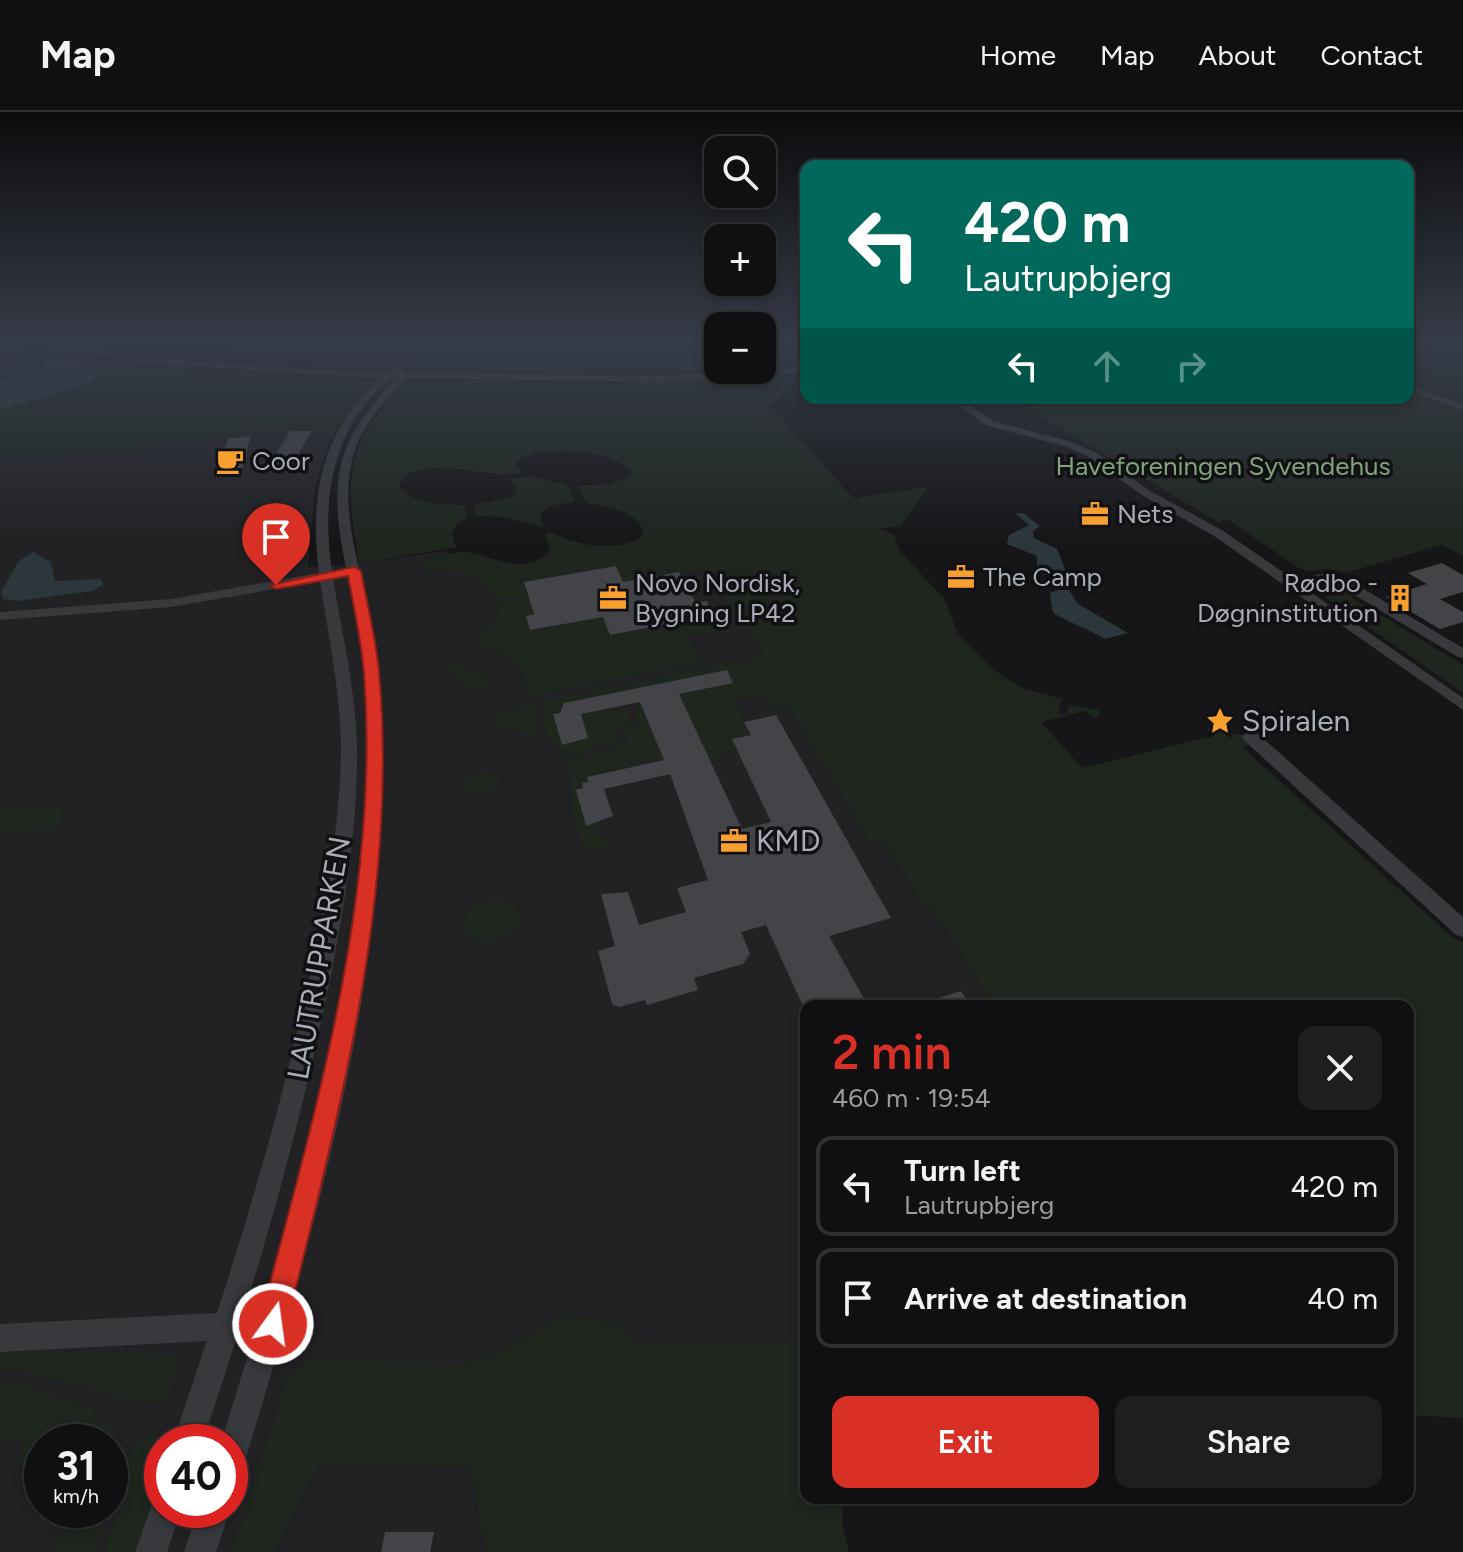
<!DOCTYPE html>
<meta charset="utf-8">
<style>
:root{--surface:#101012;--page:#1e1e20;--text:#f1f3f6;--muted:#9c9d9f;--line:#303032;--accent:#d93025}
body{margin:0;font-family:Figtree,sans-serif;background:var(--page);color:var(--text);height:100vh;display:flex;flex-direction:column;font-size:30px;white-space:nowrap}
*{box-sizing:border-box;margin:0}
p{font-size:26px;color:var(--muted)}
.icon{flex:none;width:44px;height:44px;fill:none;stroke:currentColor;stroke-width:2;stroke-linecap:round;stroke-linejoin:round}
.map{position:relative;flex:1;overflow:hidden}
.side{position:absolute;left:800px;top:888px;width:614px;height:504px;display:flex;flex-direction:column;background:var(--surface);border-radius:16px;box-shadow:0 4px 12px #0003,0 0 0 2px var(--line)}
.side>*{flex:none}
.top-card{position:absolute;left:800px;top:48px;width:614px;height:244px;border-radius:16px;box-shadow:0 4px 12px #0003,0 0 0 2px var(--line);background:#00695c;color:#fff;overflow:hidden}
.buttons{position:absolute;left:704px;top:24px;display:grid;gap:16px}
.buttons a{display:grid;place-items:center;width:72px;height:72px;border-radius:16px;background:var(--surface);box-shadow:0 4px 12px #0003,0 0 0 2px var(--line);font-size:40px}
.speed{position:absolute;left:24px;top:1312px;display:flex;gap:16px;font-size:40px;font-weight:700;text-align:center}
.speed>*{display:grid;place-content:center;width:104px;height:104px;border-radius:50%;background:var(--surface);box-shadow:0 4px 12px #0003,0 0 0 2px var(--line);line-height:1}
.speed small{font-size:20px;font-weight:400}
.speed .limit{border:12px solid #d22;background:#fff;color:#111}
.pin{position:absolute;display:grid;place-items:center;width:68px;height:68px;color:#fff;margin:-82px -34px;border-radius:50% 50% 50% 0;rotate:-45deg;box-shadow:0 0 8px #0007}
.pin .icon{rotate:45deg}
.me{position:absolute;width:88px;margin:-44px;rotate:14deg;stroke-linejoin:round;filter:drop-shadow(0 0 6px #0008)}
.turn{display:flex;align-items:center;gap:28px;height:168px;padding:0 32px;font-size:36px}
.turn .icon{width:104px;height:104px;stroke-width:2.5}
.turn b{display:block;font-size:56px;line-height:68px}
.lanes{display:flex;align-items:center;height:76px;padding:0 32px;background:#0003;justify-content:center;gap:40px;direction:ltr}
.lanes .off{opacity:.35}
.round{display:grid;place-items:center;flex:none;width:84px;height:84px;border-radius:16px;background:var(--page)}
.headline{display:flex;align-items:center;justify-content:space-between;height:136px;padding:0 32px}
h1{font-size:48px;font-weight:600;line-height:60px;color:var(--accent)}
.action{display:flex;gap:16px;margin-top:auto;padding:16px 32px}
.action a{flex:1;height:92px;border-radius:16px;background:var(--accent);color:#fff;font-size:32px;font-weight:600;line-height:92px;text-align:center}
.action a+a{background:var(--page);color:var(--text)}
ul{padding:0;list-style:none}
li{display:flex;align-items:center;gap:24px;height:100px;margin:0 16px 12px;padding:0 16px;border:4px solid var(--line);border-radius:16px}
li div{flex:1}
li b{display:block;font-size:30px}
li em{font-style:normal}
header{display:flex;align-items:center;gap:48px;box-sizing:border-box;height:112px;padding:0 40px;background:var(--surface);border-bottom:2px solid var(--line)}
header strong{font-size:38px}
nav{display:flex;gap:44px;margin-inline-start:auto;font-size:28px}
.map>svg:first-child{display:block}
</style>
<header>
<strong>Map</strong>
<nav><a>Home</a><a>Map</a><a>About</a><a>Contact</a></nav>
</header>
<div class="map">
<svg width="1463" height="1440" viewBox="0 0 1463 1440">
<rect width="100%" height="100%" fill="#161618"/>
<path fill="#222225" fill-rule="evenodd" d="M339,315l-10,16 -14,43 -7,81 51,-3 84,-13 81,31 92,-16 7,16 56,-10 3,3 27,-4 53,81 27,55 94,133 35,59 15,9 60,98h-187v338l-166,-2 -24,-18 -46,-12 -74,41 -30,10 5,105 13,84h-484v-1096l140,-3 10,-10zM42,1330h68v68h-68zM162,1330h68v68h-68z"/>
<g fill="#1e261e">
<path d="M193,230h525v27c-162,8 -327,-3 -489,-12l8,-7 -39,-3z"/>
<path d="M762,230h44v20l-44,4z"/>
<path d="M1408,230h55v60l-55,-18z"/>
<path d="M28,240l152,16 195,14 -36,45 -189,16 -9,10 -141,3v-46l86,-26 16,-20 -40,-7 -18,3 1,5 -45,16v-20z"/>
<path d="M794,264l-3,17 -8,1 -13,12 83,92 75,-11 -28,40 -22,1 16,7 5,15 46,50 12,32 40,40 25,16 40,11 -4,15h8l3,-9 30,5 -1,8h-5l-8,-7 -44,11 41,46 131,-32 -7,-8 39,8 9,8 -12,3 211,191 10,4v476l-55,-3v-409h-415l-60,-97 -15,-10 -35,-59 -13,2 -81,-135 -14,3 -9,-15 -32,6 17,34 -18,4 6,13 -30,7 -30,-65 53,-11 -2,-13 -171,39 1,4 -7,1 9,30 14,-3 1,-26 64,-12 -15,4 6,18 -16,4 5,14 -59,13 -20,-30 2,-26 202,-41 3,5 13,-12 -53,-81 -28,4 -2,-3 -56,10 -8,-16 -90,16 3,13 -29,5c-15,-25 -45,-29 -71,-29l-6,-8c12,-3 32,-13 44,-11 26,4 62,26 84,-2l-5,-16 4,-2c28,13 62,21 91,6l4,-6c-7,-21 -39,-26 -58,-29l-8,-17 34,-2 18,-8 1,-5c-19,-23 -88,-26 -112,-11l-3,6 7,7c-39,6 -72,-13 -114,0l-10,12c11,20 45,19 66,20l3,12 -13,9 -3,8 4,13 -97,17c-14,-88 -16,-114 46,-183l214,3z"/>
<path d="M1408,280l55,18v146l-22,-11 -96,28 -16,-4 -19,2 -11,-3 -72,-49 -9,3 -195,-116 31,-8h354z"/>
<path d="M528,364l40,9 7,17 -27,4 -8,10 4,12 -41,-11 -26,-1 -4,-11 39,-8 5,-7 -8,-11z"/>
<path d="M1326,470l30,13 -5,2 112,68v28l-155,-108z"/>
<path d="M555,482l5,16 -34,6 4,14 73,-13 7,18 103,-20 -4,-14 16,16 -3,13 -34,7 13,26 -174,34c1,-30 -20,-44 -47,-52l-1,-14 17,-10 4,-18z"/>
<path d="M457,552l28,11 6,10c-16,9 -38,-1 -44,-18z"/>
<path d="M538,589l-3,11 4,24 -43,-8 -2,-14z"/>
<path d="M642,593l22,55 -76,16v6l-6,2 4,41 18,-3v6l-12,4 27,12 -36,7 -10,-33 -3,-44 -6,-15 64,-14 -5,-15 16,-4 -6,-17z"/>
<path d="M484,658l15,4 1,13 -17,10 -17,-4 -3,-12 8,-8z"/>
<path d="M62,689l-1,27 -61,7v-26c21,-3 42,-1 62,-8z"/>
<path d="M486,786c18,-2 34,2 34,22 -9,21 -33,29 -53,16l-4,-13 7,-15z"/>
<path d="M570,1200l46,12 24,18 166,2v154h38l-2,23 7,31h-365l-13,-84 -152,-5 -45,89h-43l55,-172 21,-20 159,3 30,-10z"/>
<path d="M0,1239l172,4 8,4 -12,46c-58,-1 -110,-32 -168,-35z"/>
<path d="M0,1272l26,1 67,24v8l17,8 8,19 -8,52v-54h-68v25l-26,-5 10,-21 -26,-2z"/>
<path d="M159,1318l-13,42 16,2v3l-27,75h-30l25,-99 13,-16z"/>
<path d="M72,1398h34l-10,42h-42z"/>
</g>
<g fill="#2c373d">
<path d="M49,245l53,7 -5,12 -11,8 -86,26v-29l45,-16 -1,-5z"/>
<path d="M1023,401l17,13 -7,5 1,7 23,11 11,27 -20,1 -11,-6v-15l-30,-12 2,-9 20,-10 -13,-11z"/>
<path d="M33,440l18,10 4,19 46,-2 2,6 -11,6 -75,10 -14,-2 -2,-7 18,-31z"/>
<path d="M1058,478h11l9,14 50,29 -23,6c-9,-6 -49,-23 -51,-26 -3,-5 -3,-14 -4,-20z"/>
</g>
<g fill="#424448">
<path d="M290,319h22l-21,35 -23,1z"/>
<path d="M251,324l-9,32 -25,2 11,-31z"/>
<path d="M1442,451l21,12v17l-23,7 23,13v10l-23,7 -54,-32 41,-13 -19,-11z"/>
<path d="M616,454l7,16 56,-10 17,31 10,-2 8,14 -104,20 -7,-18 -73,13 -4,-14 8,-2 -10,-32z"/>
<path d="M727,558l6,13 -54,11 63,135 29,-7 -39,-83 19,-4 -7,-13 32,-7 115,203 -62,18 39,70h-65l-37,-81 -25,7 9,22 -7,10 -49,14 4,12 -51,15 -2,-5 -26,7 -7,-3 -14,-53 17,-5 -14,-52 27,-2 11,33 47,-13 -9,-24 31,-8 -38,-106 -66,15 9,27 -27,10 -10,-36 7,-2 -1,-5 6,-1 -1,-5 77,-17 -24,-58 -59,12 7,24 -26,7 -9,-31 7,-1 4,-10z"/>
<path d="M961,879l9,15h-46l-1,-3z"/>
<path d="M385,1420h49l-4,20h-49z"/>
</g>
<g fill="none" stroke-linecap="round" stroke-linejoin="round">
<g fill="#37393d" fill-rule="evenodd">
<path d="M29,230h22l88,15 192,14 56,1 10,-5 7,5 251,4 151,-9v6l-151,9 -250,-4c-17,21 -39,42 -49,69 -22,61 9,129 18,190 7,42 8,84 8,127 0,239 -69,471 -137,697l-4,11 -11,4v-34h-9l32,-103 -17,1 -33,102h-30l34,-101 -207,11v-28l217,-11c37,-114 70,-229 95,-346 15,-73 29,-149 29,-223 -1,-56 -13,-109 -21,-163l-149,26 -171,13v-8l171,-13 148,-26c-10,-77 2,-140 61,-195l-241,-15zM391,266h5c-24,28 -49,54 -56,92 -10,53 11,109 19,161 6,34 6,69 7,103 1,196 -47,390 -104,577l-18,1c35,-113 65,-226 88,-342 14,-73 26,-148 25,-223 -1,-57 -15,-112 -24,-169l10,-4 -11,-3c-11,-72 0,-145 59,-193z"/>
<path d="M1408,273l55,19v6l-55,-19z"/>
<path d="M949,286h11l33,23 79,21 23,10 55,39 72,39 71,49 30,-5 22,4 118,70v10l-5,-1 -122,-73 -13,-2 -21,4 161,112v12l-249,-174 -72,-41 -55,-39 -23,-10 -79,-21z"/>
<path d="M1250,619l6,1 207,185v20l-7,-2 -212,-195 -2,-4z"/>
<path d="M162,1384v14h19l-14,42h-32l19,-53z"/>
<path d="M198,1398h32l-14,42h-32z"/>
</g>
<path fill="#53565c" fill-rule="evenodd" d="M14,230h17l-31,12v-7z"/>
</g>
<linearGradient id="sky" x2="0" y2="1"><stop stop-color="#0c0c0d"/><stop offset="0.53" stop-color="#363c48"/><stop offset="1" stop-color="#363c48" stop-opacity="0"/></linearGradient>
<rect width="1463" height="432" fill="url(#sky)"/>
<path fill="#d93025" stroke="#8d1f18" stroke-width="2" d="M354,455l7,4c6,33 15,67 18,101 20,221 -40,440 -92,652l-5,10 -9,4 -10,-4 -4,-10c56,-211 122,-431 105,-652 -3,-32 -10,-65 -16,-96l-72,13 -6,-4z"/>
<defs>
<g id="cafe-bare" transform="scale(2.16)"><path d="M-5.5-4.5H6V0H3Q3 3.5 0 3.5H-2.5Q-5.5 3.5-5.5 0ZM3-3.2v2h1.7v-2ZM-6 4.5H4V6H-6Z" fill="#f7a02f" stroke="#111113" stroke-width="2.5" paint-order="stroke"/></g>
<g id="office-bare" transform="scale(2.16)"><path d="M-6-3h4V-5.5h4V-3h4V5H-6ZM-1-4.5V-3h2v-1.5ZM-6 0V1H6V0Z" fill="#f7a02f" stroke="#111113" stroke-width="2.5" paint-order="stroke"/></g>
<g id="building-bare" transform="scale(2.16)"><path d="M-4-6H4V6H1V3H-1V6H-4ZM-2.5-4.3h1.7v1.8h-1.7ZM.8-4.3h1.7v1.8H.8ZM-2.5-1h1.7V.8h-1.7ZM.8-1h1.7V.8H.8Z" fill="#f7a02f" stroke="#111113" stroke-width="2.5" paint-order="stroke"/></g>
<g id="sight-bare" transform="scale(2.16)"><path d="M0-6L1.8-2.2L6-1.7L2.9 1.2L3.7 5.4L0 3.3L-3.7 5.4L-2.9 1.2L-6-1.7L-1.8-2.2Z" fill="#f7a02f" stroke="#111113" stroke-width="2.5" paint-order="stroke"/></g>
</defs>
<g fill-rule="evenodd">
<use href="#cafe-bare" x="230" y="349"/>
<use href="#office-bare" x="1095" y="402"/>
<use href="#office-bare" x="961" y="465"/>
<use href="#office-bare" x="613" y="486"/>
<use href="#building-bare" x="1400" y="486"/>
<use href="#sight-bare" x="1220" y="609"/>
<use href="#office-bare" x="734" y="729"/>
</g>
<g text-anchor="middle" stroke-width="7" stroke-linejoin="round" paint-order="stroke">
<g font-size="26" fill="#a8aeb8" stroke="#111113" text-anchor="start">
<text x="252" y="358">Coor</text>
<text x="1117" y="411">Nets</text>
<text x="983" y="474">The Camp</text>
<text x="635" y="480">Novo Nordisk,<tspan x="635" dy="30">Bygning LP42</tspan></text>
<text x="1378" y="480" text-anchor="end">Rødbo -<tspan x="1378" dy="30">Døgninstitution</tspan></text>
</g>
<g font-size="26" fill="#80a47e" stroke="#111113">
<text x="1223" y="363">Haveforeningen Syvendehus</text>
</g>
<g font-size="30" fill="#a8aeb8" stroke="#111113" text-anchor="start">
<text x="1242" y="619">Spiralen</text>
<text x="756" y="739">KMD</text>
</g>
<g font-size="30" fill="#a8aeb8" stroke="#111113">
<text transform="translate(319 846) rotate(-80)" y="10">LAUTRUPPARKEN</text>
</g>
</g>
</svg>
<div class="buttons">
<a><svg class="icon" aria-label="search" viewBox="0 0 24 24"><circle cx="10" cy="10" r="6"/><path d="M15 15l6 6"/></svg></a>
<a>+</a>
<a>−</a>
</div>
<div class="speed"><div>31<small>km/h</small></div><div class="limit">40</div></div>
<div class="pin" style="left:276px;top:473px;background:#d93025"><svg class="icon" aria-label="arrive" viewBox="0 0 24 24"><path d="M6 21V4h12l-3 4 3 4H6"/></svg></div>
<svg class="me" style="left:273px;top:1212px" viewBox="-20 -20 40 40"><circle r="17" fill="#d93025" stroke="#fff" stroke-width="3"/><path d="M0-11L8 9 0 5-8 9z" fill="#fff"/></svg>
<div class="top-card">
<div class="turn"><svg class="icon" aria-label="left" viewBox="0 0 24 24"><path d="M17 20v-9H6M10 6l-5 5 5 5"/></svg><div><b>420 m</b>Lautrupbjerg</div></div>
<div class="lanes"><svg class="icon" aria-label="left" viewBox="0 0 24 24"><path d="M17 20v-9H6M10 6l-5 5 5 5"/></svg><svg class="icon off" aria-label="ahead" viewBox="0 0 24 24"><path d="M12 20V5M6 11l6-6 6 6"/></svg><svg class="icon off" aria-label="right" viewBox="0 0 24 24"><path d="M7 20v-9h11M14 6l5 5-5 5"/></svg></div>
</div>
<section class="side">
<div class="headline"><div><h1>2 min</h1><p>460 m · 19:54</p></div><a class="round"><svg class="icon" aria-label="close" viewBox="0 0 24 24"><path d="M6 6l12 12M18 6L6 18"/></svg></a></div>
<ul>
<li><svg class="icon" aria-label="left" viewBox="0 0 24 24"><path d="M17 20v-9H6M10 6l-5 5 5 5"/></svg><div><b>Turn left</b><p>Lautrupbjerg</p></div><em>420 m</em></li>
<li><svg class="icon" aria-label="arrive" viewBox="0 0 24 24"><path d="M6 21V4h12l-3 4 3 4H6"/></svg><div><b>Arrive at destination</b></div><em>40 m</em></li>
</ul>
<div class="action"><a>Exit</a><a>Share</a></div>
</section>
</div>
